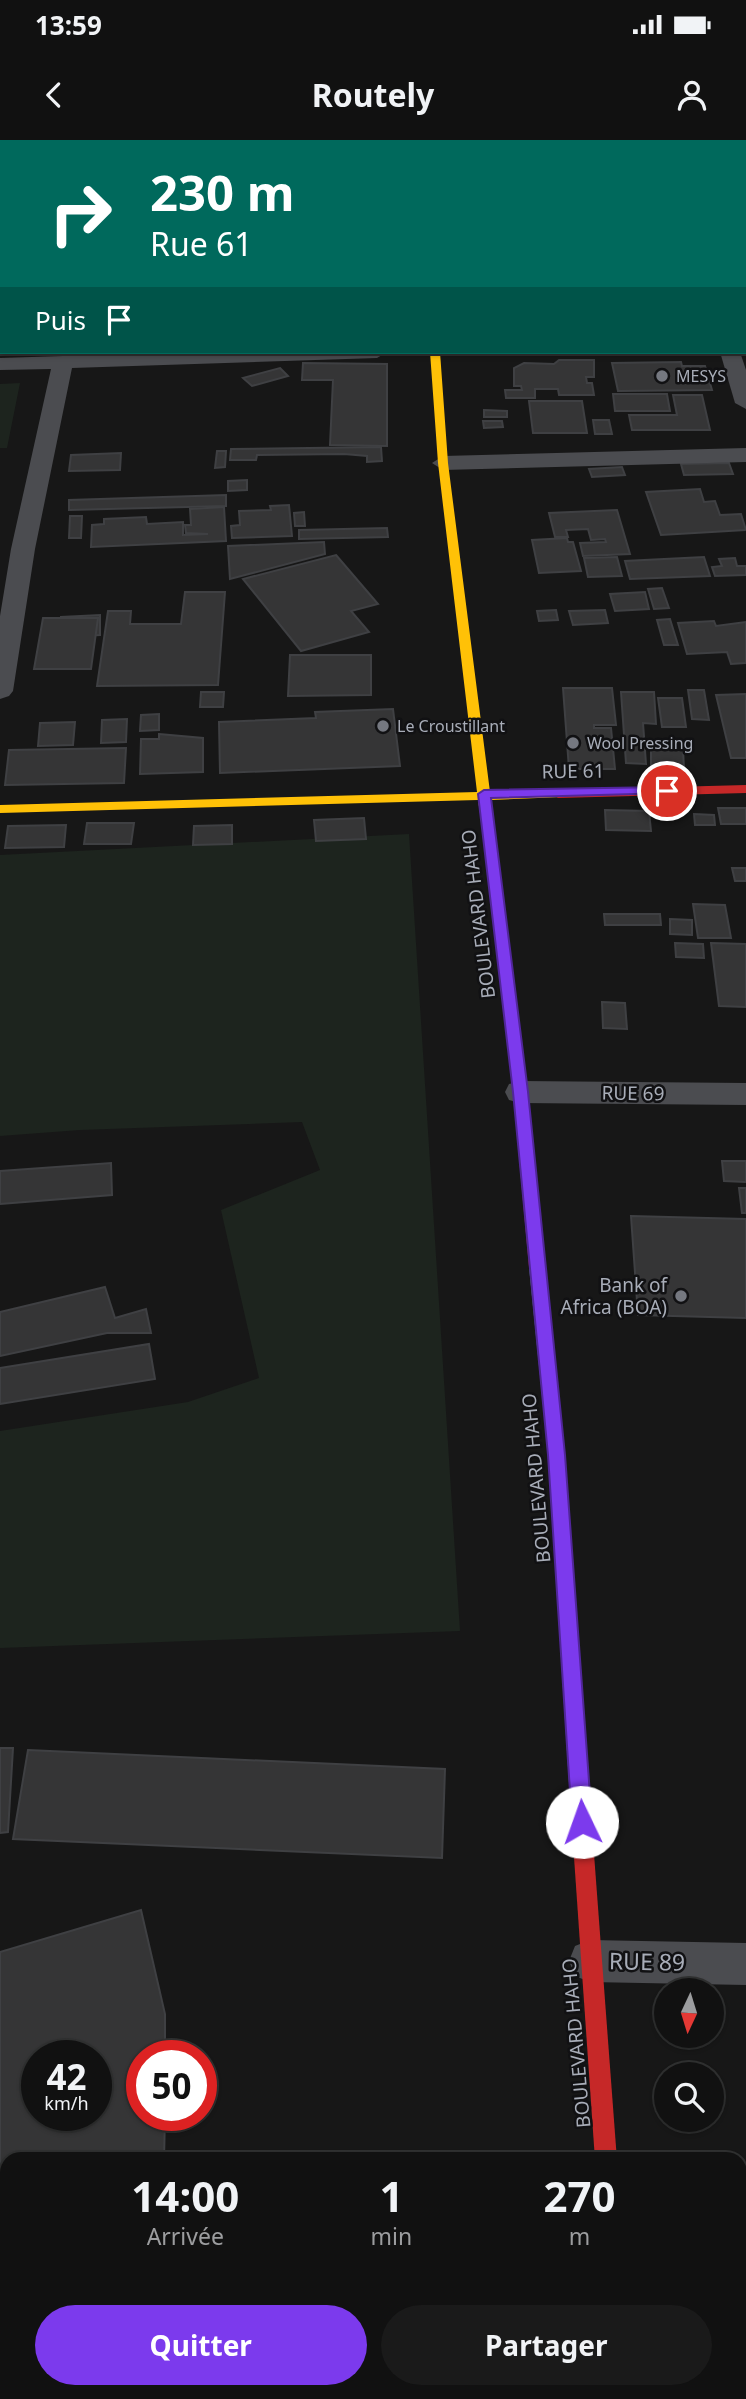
<!DOCTYPE html>
<html lang="fr">
<meta charset="utf-8">
<style>
:root{--surface:#111;--page:#1a1a1a;--text:#f1f3f6;--muted:#9c9d9f;--line:#303131;--accent:#7c3aed}
body{margin:0;font-family:"Noto Sans",sans-serif;background:var(--page);color:var(--text);height:100vh;display:flex;flex-direction:column;font-size:26px;white-space:nowrap}
*{box-sizing:border-box;margin:0}
p{font-size:23px;color:var(--muted)}
.icon{flex:none;width:38px;height:38px;fill:none;stroke:currentColor;stroke-width:2;stroke-linecap:round;stroke-linejoin:round}
.map{position:relative;flex:1;overflow:hidden}
.side{position:absolute;left:0px;top:2012px;width:747px;height:247px;display:flex;flex-direction:column;background:var(--surface);border-radius:21px 21px 0 0;box-shadow:0 2px 5px #0004,0 0 0 2px var(--line)}
.side>*{flex:none}
.hud{position:absolute;left:0px;top:0px;width:747px;height:214px;box-shadow:0 2px 5px #0004,0 0 0 2px var(--line);background:#00695c;color:#fff;overflow:hidden}
.needle{width:46px;rotate:184deg}
.tools{position:absolute;left:654px;top:1838px;display:grid;gap:14px}
.tools a{display:grid;place-items:center;width:70px;height:70px;border-radius:50%;background:var(--surface);box-shadow:0 2px 5px #0004,0 0 0 2px var(--line);font-size:35px}
.speed{position:absolute;left:21px;top:1900px;display:flex;gap:14px;font-size:35px;font-weight:700;text-align:center}
.speed>*{display:grid;place-content:center;width:91px;height:91px;border-radius:50%;background:var(--surface);box-shadow:0 2px 5px #0004,0 0 0 2px var(--line);line-height:1}
.speed small{font-size:18px;font-weight:400}
.speed .limit{border:10px solid #d22;background:#fff;color:#111}
.pin{position:absolute;display:grid;place-items:center;width:60px;height:60px;color:#fff;margin:-30px;border:4px solid #fff;border-radius:50%;box-shadow:0 2px 7px #0007}
.me{position:absolute;width:77px;margin:-38px;rotate:357deg;stroke-linejoin:round;filter:drop-shadow(0 0 5px #0008)}
.turn{display:flex;align-items:center;gap:24px;height:147px;padding:0 35px;font-size:32px}
.turn .icon{width:91px;height:91px;stroke-width:2.5}
.turn b{display:block;font-size:49px;line-height:60px}
.then{display:flex;align-items:center;height:66px;padding:0 35px;background:#0003;gap:14px;font-size:26px}
.eta{display:flex;justify-content:space-evenly;align-items:center;height:119px;text-align:center}
.eta b{font-size:42px;font-weight:700;line-height:49px}
.cta{display:flex;gap:14px;margin-top:auto;padding:14px 35px}
.cta a{flex:1;height:80px;border-radius:42px;background:var(--accent);color:#fff;font-size:28px;font-weight:700;line-height:80px;text-align:center}
.cta a+a{background:var(--page);color:var(--text)}
.status{display:flex;justify-content:space-between;align-items:center;height:49px;padding:0 35px;background:var(--surface);direction:ltr}
.status svg{height:19px;fill:currentColor}
header{display:flex;justify-content:space-between;align-items:center;height:91px;padding:0 35px;background:var(--surface);font-size:32px;font-weight:700}
.map>svg:first-child{display:block}
</style>
<div class="status"><b>13:59</b><svg viewBox="0 0 49 12"><path d="M0 12V9h3v3zM5 12V6h3v6zM10 12V3h3v9zM15 12V0h3v12zM26 1h20v11H26zM47 4h2v5h-2z"/></svg></div>
<header><svg class="icon" aria-label="back" viewBox="0 0 24 24"><path d="M15 5l-7 7 7 7"/></svg>Routely<svg class="icon" aria-label="person" viewBox="0 0 24 24"><circle cx="12" cy="8" r="4"/><path d="M4 21q1-7 8-7t8 7"/></svg></header>
<div class="map">
<svg width="746" height="2259" viewBox="0 0 746 2259">
<rect width="100%" height="100%" fill="#171717"/>
<g fill="#1d241e">
<path d="M20,243l-13,65h-7v-64z"/>
<path d="M409,694l51,797 -460,17v-217l188,-29 71,-24 -38,-168 99,-40 -18,-48 -222,8 -80,6v-281z"/>
</g>
<g fill="#353536" stroke="#3f4043" stroke-width="2" fill-rule="evenodd">
<rect x="274" y="0" width="102" height="2"/>
<path d="M559,220h35v17h-8l1,6h5l2,12h-35l-1,-6h-23v9h-29l-1,-8h17l-1,-4h-7v-18l10,-5 30,1z"/>
<path d="M681,222l1,4h23l7,24 -94,1 -6,-28z"/>
<path d="M303,223l84,1v82l-57,-1 3,-65h-31z"/>
<path d="M280,228l8,8 -36,10 -9,-8z"/>
<path d="M613,254h54l3,17h-55z"/>
<path d="M673,255h29l8,35h-78l-3,-15h48z"/>
<path d="M529,261h53l5,32h-54z"/>
<path d="M484,270l23,1v6h-23z"/>
<path d="M593,280h16l3,14h-17z"/>
<path d="M483,281h19l1,6 -19,1z"/>
<path d="M381,307l1,14 -15,1v-6l-23,-2 -87,1 -1,5h-26l1,-11z"/>
<path d="M217,311h9l-1,16 -10,1z"/>
<path d="M121,313l-1,17 -51,1 2,-16z"/>
<path d="M729,323l4,11 -49,1 -3,-11z"/>
<path d="M622,327l3,8 -33,2 -3,-8z"/>
<path d="M247,340v10l-19,1v-10z"/>
<path d="M700,349l4,13 11,-1 5,14 21,-1 5,16 -85,5 -15,-43z"/>
<path d="M226,355v11l-157,4v-10z"/>
<path d="M289,365l3,31 -60,2 -1,-12 9,-1 -1,-14 32,-1 -1,-4z"/>
<path d="M224,367l2,34 -135,6 1,-22 12,-1v-5l42,-2 1,7 36,-2v13l25,-1 -22,-1 -1,-8h6l-1,-16z"/>
<path d="M617,370l13,44 -47,2 -3,-13 26,-1 -1,-3 -14,1 -3,-11 -22,1 2,7h-13l-6,-24z"/>
<path d="M304,372l1,14h-10l-1,-13z"/>
<path d="M70,376h12l-1,22h-12z"/>
<path d="M387,388l1,9 -89,2v-9z"/>
<path d="M567,398l1,4h5l8,29 -42,2 -7,-33z"/>
<path d="M324,402l1,12 -95,25 -2,-33z"/>
<path d="M336,415l42,49 -27,7 18,21 -68,19 -58,-72z"/>
<path d="M617,417l5,19 -34,1 -4,-19z"/>
<path d="M704,417l6,19 -80,3 -5,-18z"/>
<path d="M735,418l2,8h9v9l-31,1 -3,-9 10,-1 -3,-7z"/>
<path d="M662,448l7,20 -15,1 -6,-20z"/>
<path d="M185,452h40l-7,93 -121,1 11,-75h23l-1,13h51z"/>
<path d="M645,452l4,17 -34,2 -5,-17z"/>
<path d="M556,470l2,10 -19,1 -2,-10z"/>
<path d="M605,470l3,13 -35,2 -4,-14z"/>
<path d="M100,475v20l-39,2v-20z"/>
<path d="M43,478h55l-7,51h-57z"/>
<path d="M670,479l8,26h-14l-7,-25z"/>
<path d="M714,481l2,5 30,-4v41l-15,1 -4,-12 -40,2 -9,-31z"/>
<path d="M290,515h81v40l-83,1z"/>
<path d="M563,548h49l4,37h-22v3h17l4,41h-46z"/>
<path d="M688,550h16l5,30 -17,-1z"/>
<path d="M201,552h23l-1,15h-23z"/>
<path d="M621,552h33l2,32 -13,-1 3,41 -20,-1z"/>
<path d="M746,554v64h-15l-15,-63z"/>
<path d="M658,558h24l4,29h-24z"/>
<path d="M393,569l7,57 -180,7 -1,-51 97,-4 -1,-6z"/>
<path d="M159,574v16l-19,1 1,-16z"/>
<path d="M127,579l-1,23 -25,1 1,-23z"/>
<path d="M75,582l-2,23 -35,1 2,-23z"/>
<path d="M159,594l44,4v34l-63,2 1,-35h18z"/>
<path d="M651,607l32,2 1,20 -33,-2z"/>
<path d="M126,608l-2,35 -119,2 4,-35z"/>
<path d="M718,668h28v16h-25z"/>
<path d="M605,670l44,1 2,20 -45,-1z"/>
<path d="M694,674l20,1 1,10h-20z"/>
<path d="M364,678l2,21 -50,2 -2,-21z"/>
<path d="M87,683h47l-3,21h-47z"/>
<path d="M66,685l-2,22 -59,1 3,-22z"/>
<path d="M232,685v19l-39,1 1,-19z"/>
<path d="M732,728h14v13h-11z"/>
<path d="M693,764l32,1 6,33h-33z"/>
<path d="M604,774h56l1,11h-56z"/>
<path d="M670,779l22,1v15l-22,-1z"/>
<path d="M675,803l28,1 1,14 -28,-1z"/>
<path d="M711,803l35,1v63l-27,-1z"/>
<path d="M602,862l23,1 2,26 -24,-1z"/>
<path d="M722,1021h24v21l-22,-1z"/>
<path d="M111,1023l1,32 -112,9v-33z"/>
<path d="M739,1048h7v25h-4z"/>
<path d="M631,1076l115,3v99l-108,-3z"/>
<path d="M105,1147l10,31 31,-9 5,24h-44l-107,23v-44z"/>
<path d="M149,1204l6,35 -155,25v-36z"/>
<path d="M0,1608h13l-5,84 -8,1z"/>
<path d="M28,1610l417,19 -3,89 -429,-19z"/>
<path d="M141,1770l24,104v42h-23v60h23l-1,44h-157v150l-7,-2v-356zM37,1916h59v60h-59z"/>
</g>
<g fill="none" stroke-linecap="round" stroke-linejoin="round">
<g fill="#4b4c50" fill-rule="evenodd">
<path d="M119,0h20l-21,2z"/>
<path d="M697,0h26l-27,2z"/>
<path d="M2,67v12l-2,1v-12z"/>
<path d="M189,212h198l-10,6 -305,10 -37,181 -22,142 -4,5 -9,3v-83l11,-67 40,-180 -51,1v-12z"/>
<path d="M720,212h20l6,18v39l-11,-6z"/>
<path d="M746,308v14l-303,8 -11,-7 11,-7z"/>
<path d="M520,941l226,2v22l-226,-2 -11,-3 -4,-8 4,-8z"/>
<path d="M590,1800l156,3v42l-156,-3 -15,-6 -6,-15 6,-15z"/>
</g>
<path fill="#4caf50" fill-rule="evenodd" d="M537,1121l6,2 2,4 19,188 27,359 -3,6 -7,3 -7,-3 -3,-6 -23,-359 -19,-188 2,-4z"/>
<path fill="#ffc107" fill-rule="evenodd" d="M430,212h10l8,111 42,329 68,-2 6,4 -2,3 -71,3 2,20 -6,4 -6,-4 -3,-20 -478,13v-8l477,-13 -39,-329z"/>
<g fill="#c62828" fill-rule="evenodd">
<rect x="409" y="0" width="8" height="2"/>
<path d="M746,645v8l-188,5 -6,-4 6,-4z"/>
<path d="M487,676l6,4 34,272 18,175 -2,4h-12l-2,-4 -16,-175 -32,-272z"/>
<path d="M581,1665l7,3 3,6 26,346h-22l-24,-346 3,-6z"/>
<rect x="615" y="2252" width="24" height="7"/>
</g>
</g>
<path fill="#7c3aed" stroke="#51269a" stroke-width="2" d="M667,647l5,1v5l-181,5 37,294 37,363 27,367 -3,6 -7,3 -7,-3 -3,-6 -24,-367 -35,-363 -35,-298 6,-4z"/>
<g fill="#757880" stroke="#111113" stroke-width="2.5">
<circle cx="662" cy="236" r="7"/>
<circle cx="383" cy="586" r="7"/>
<circle cx="573" cy="603" r="7"/>
<circle cx="681" cy="1156" r="7"/>
</g>
<g text-anchor="middle" stroke-width="5" stroke-linejoin="round" paint-order="stroke">
<g font-size="16" fill="#a8adb8" stroke="#111113" text-anchor="start">
<text x="676" y="242">MESYS</text>
<text x="397" y="592">Le Croustillant</text>
<text x="587" y="609">Wool Pressing</text>
</g>
<g font-size="19" fill="#a8adb8" stroke="#111113">
<text transform="translate(573 631) rotate(-1)" y="7">RUE 61</text>
<text transform="translate(478 774) rotate(-97)" y="7">BOULEVARD HAHO</text>
<text transform="translate(633 953) rotate(1)" y="7">RUE 69</text>
<text transform="translate(536 1338) rotate(-95)" y="7">BOULEVARD HAHO</text>
<text transform="translate(576 1903) rotate(-95)" y="7">BOULEVARD HAHO</text>
</g>
<g font-size="19" fill="#a8adb8" stroke="#111113" text-anchor="end">
<text x="667" y="1152">Bank of<tspan x="667" dy="22">Africa (BOA)</tspan></text>
</g>
<g font-size="23" fill="#a8adb8" stroke="#111113">
<text transform="translate(647 1822) rotate(1)" y="8">RUE 89</text>
</g>
</g>
</svg>
<div class="tools">
<a><svg class="needle" viewBox="-14 -14 28 28"><path d="M0-13l5 13h-10z" fill="#e53935"/><path d="M0 13l5-13h-10z" fill="#9c9d9f"/></svg></a>
<a><svg class="icon" aria-label="search" viewBox="0 0 24 24"><circle cx="10" cy="10" r="6"/><path d="M15 15l6 6"/></svg></a>
</div>
<div class="speed"><div>42<small>km/h</small></div><div class="limit">50</div></div>
<div class="pin" style="left:667px;top:651px;background:#d93025"><svg class="icon" aria-label="arrive" viewBox="0 0 24 24"><path d="M6 21V4h12l-3 4 3 4H6"/></svg></div>
<svg class="me" style="left:582px;top:1682px" viewBox="-20 -20 40 40"><circle r="19" fill="#fff"/><path d="M0-13L10 11 0 6-10 11z" fill="#7c3aed"/></svg>
<div class="hud">
<div class="turn"><svg class="icon" aria-label="right" viewBox="0 0 24 24"><path d="M7 20v-9h11M14 6l5 5-5 5"/></svg><div><b>230 m</b>Rue 61</div></div>
<div class="then">Puis<svg class="icon" aria-label="arrive" viewBox="0 0 24 24"><path d="M6 21V4h12l-3 4 3 4H6"/></svg></div>
</div>
<section class="side">
<div class="eta">
<div><b>14:00</b><p>Arrivée</p></div>
<div><b>1</b><p>min</p></div>
<div><b>270</b><p>m</p></div>
</div>
<div class="cta"><a>Quitter</a><a>Partager</a></div>
</section>
</div>
